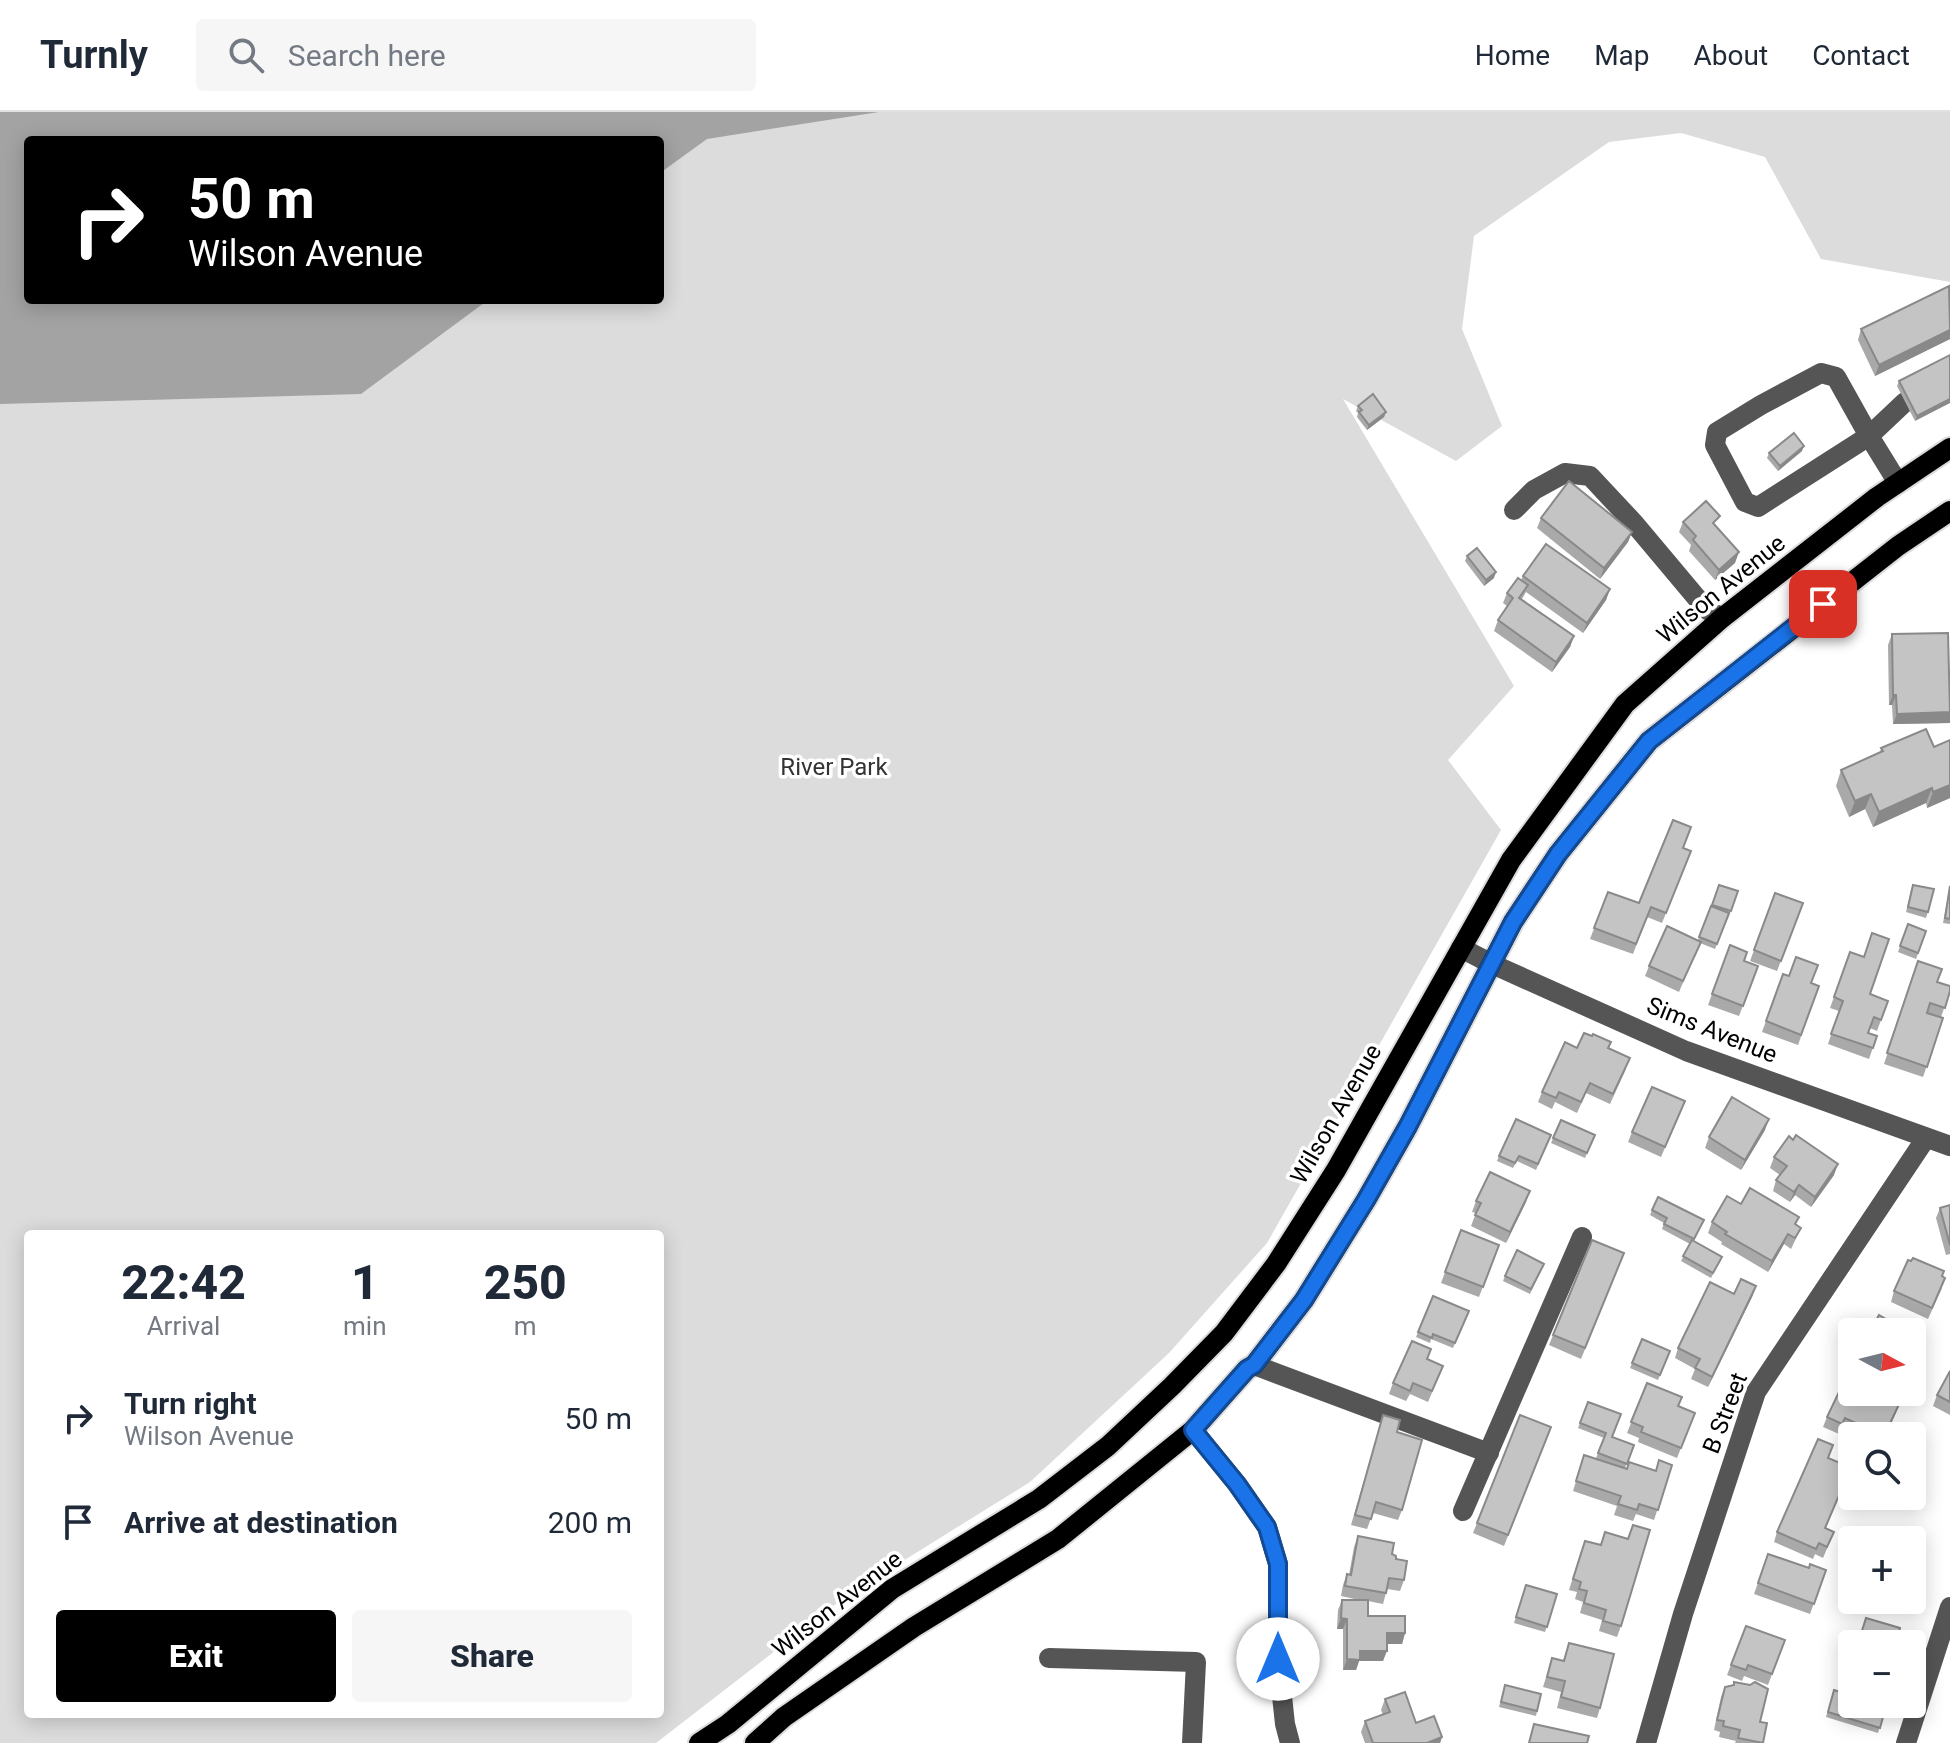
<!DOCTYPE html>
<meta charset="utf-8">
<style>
:root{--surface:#fff;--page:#f6f6f7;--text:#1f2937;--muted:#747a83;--line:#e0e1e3;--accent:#000}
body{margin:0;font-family:Roboto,sans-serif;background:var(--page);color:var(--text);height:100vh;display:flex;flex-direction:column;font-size:30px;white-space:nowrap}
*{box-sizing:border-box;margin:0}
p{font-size:26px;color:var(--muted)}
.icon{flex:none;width:44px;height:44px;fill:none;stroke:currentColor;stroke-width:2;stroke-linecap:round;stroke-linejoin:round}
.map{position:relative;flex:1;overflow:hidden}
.details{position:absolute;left:24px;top:1118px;width:640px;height:488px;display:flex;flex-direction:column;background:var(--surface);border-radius:8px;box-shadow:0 4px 20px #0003}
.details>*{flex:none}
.hud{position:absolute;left:24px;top:24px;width:640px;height:168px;border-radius:8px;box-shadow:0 4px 20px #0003;background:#000;color:#fff;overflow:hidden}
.needle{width:52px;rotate:97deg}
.controls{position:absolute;left:1838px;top:1206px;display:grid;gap:16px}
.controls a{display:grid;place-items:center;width:88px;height:88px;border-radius:8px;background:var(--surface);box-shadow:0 4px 20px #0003;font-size:40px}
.pin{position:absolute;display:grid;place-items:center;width:68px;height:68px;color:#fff;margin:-34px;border-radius:16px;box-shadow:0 4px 12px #0006}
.me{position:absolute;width:88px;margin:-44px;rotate:0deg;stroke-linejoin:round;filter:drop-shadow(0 0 6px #0008)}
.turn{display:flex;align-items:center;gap:28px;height:168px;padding:0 32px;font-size:36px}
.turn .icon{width:104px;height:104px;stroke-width:2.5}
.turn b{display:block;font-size:56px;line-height:68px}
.eta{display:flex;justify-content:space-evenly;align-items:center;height:136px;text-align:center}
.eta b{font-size:48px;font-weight:800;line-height:56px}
.primary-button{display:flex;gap:16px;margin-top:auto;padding:16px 32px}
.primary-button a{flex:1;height:92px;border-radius:8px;background:var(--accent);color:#fff;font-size:32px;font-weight:800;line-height:92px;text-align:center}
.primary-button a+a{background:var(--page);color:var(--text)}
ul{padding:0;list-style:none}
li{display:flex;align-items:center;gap:24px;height:104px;padding:0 32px}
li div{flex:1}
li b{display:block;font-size:30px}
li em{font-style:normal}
header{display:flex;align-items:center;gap:48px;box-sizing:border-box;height:112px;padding:0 40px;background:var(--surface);border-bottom:2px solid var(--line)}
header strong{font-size:38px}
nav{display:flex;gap:44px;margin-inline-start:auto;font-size:28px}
.search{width:560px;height:72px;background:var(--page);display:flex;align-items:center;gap:20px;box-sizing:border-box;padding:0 28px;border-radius:8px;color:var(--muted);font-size:30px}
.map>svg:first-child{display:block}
</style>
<header>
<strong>Turnly</strong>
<div class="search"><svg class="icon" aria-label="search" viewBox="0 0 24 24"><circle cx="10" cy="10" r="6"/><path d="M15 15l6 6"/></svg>Search here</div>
<nav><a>Home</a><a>Map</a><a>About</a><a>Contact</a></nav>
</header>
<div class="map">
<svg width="1950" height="1631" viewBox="0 0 1950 1631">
<rect width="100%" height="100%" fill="#fff"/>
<path fill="#dcdcdc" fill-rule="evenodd" d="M711,0h1239v170l-129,-23 -56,-102 -84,-24 -72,9 -135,94 -12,93 40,97 -46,35 -113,-62 171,287 -66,74 53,70 -234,413 -98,110 -139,129 -185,115 -189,146h-656v-1369l445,-74h215v-154zM28,1122h632v480h-632z"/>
<path fill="#a3a3a3" d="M0,0h879l-172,27 -47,34v-33h-632v160h460l-127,94 -361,10z"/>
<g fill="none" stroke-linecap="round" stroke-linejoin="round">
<g stroke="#dbdbdb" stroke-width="24">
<g id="major">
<path d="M699,1631l29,-19 164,-135 147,-90 69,-53 64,-60 52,-53 52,-69 60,-94 175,-310 114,-156 97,-86 155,-121 73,-49"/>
<path d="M755,1631l29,-26 130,-90 144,-88 135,-109 54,-61 7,-4 50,-65 62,-100 42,-74 105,-204 45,-68 91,-113 249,-195 52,-35"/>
</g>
</g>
<g stroke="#555" stroke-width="20">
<path d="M1821,261l15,4 33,59 -111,71 -13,-5 -30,-57 2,-13 44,-27z"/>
<path d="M1898,371l-29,-47 36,-34"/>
<path d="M1514,398l20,-20 31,-17 25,3 43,46 73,87 16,9"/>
<path d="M1461,836l31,16 194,87 264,95"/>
<path d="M1254,1253l235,88"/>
<path d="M1193,1318l44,54 30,43 11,37v95l7,65 5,19"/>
<path d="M1463,1399l119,-274"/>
<path d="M1049,1546l147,4 -4,81"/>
<path d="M1646,1631l37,-129 73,-222 170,-254"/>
<path d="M1906,1631l44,-136"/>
</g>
<use href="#major" stroke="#000" stroke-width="20"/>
</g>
<g fill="#a9a9a9">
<path d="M1950,175v52l-75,37 -17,-36 3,-11z"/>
<path d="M1950,243l-35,66 -18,-35 2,-5z"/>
<path d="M1358,294l28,6 -2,5 -17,13 -10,-13 1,-4 -2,-2z"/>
<path d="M1802,339l-24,20 -11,-13 2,-5z"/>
<path d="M1541,406l91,14 -4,10 -28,37 -63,-51z"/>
<path d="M1683,410l33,4 19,37 -20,17 -26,-29 2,-6 -12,-13z"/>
<path d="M1467,444l27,22 -10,8 -19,-25z"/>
<path d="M1523,464l87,13 -4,11 -23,33 -57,-41 -4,7 52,37 -4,11 -18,25 -58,-41 4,-11 9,-14 -4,-3 4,-10 14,-13z"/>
<path d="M1892,522l58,43v46l-57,1 -1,-19h-3l-1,-60z"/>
<path d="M1881,636l69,50 -23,10 -1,-5 -53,24 -8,-18 -16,8 -13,-31 5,-16 39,-17z"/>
<path d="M1683,736l8,3 -29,72 -15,-6 -14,37 -43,-15 18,-47 31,11z"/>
<path d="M1719,773l19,6 -9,25 -14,33 -15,-6 -21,49 -34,-16 4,-10 49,-26z"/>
<path d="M1950,773v39l-7,-1z"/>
<path d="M1911,778l17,22 -2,6 -20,-6z"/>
<path d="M1775,781l28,10 -26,68 -27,-10z"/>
<path d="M1908,812l18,7 -10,28 -18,-7z"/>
<path d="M1730,833l14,16 14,5 -19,50 -31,-11z"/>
<path d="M1850,840l20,42 18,7 -11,30 -7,-3 -2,5 9,3 -8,23 -41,-15 11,-33 -9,-3z"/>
<path d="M1918,849l19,21 13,9 -9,26 2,1 -20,59 -39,-13z"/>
<path d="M1783,862l36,12 -21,59 -36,-13z"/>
<path d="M1577,936h31l18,21 -16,35 -24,-11 -9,20 -22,-11 -3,7 -14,-7 4,-10z"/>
<path d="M1685,989l-24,56 -33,-15 4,-10z"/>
<path d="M1561,1008l34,15 -10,23 -34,-15z"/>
<path d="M1765,1018l-24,40 -36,-22 4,-11z"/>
<path d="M1551,1023l-15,35 -19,-9 -4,7 -16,-7 2,-5z"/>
<path d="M1793,1028l41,35 -23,32 -16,-12 -5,7 -17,-11 3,-11 4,-5 -10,-7 4,-11z"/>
<path d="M1476,1089l50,1 -20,41 -35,-17 5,-13 -4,-1z"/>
<path d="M1741,1092l60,24 -10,21 -7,-5 -16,28 -47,-28 1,-2 -14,-9 4,-11z"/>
<path d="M1950,1093v49l-4,1 -10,-37 4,-10z"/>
<path d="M1652,1098l52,10 -10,21 28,16 -11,21 -30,-17 9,-17 -28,-15 2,-6 -14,-8z"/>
<path d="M1461,1118l38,15 -20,52 -38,-14z"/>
<path d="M1620,1151l-39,96 -32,-14 4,-10z"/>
<path d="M1542,1157l-12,25 -27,-13 2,-5z"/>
<path d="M1942,1164v12l-14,31 -37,-17 3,-11z"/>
<path d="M1756,1174l-4,11 -44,90 -17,-8 4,-10 -20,-11 3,-10 56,-54z"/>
<path d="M1433,1184l36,15 -16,37 -22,-9 -1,4 -14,-6z"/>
<path d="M1642,1227l28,12 -12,29 -28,-12z"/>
<path d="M1428,1247l11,17 -11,26 -18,-8 -4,7 -17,-7 4,-11z"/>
<path d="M1950,1259v44l-17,-9 4,-11z"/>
<path d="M1647,1271l31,23 17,7 -18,45 -39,-16 1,-4 -12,-5z"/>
<path d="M1903,1284l-17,40h-28l-17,-8 -2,6 -16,-7 4,-10z"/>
<path d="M1588,1290l25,35 21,8 -9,23 31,3 16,-6 -18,55 -18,-6 -3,7 -19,-6 3,-9 -44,-15 11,-36 32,11 -20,-8 8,-20 -26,-10z"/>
<path d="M1383,1303l14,17 5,78 -4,10 -25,-7 -6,16 -16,-4z"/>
<path d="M1520,1303l31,12 -47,119 -31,-13z"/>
<path d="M1828,1346l24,10v28h2l-3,5 -12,-5 -13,32 8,4 -11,26 -8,-4 -2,5 -39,-17 3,-10z"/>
<path d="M1358,1424l34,18 4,5 8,21 -4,11 -13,-2 -4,15 -15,-3v15l37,17 -3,11h-15l-4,17h-24l-3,9h-13v-41h-6l1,-19 4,-10h17l-18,-4 2,-11 4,-11 2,1 5,-28z"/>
<path d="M1581,1439l40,75 -4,11 -18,-6 3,-11 -22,-7 3,-11 -8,-3 2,-7 -8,-2z"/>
<path d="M1768,1442l41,14 17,2 -16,44 -56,-20z"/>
<path d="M1526,1473l31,9 -12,38 -31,-9z"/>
<path d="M1746,1514l39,14 -17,45 -24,-9 -2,5 -15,-6z"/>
<path d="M1569,1531l31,65 -3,10 -40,-10 4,-16 -18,-5 9,-29 11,3z"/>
<path d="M1734,1570l26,40 3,21h-28l1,-2 -17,-4 1,-5 -6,-2 7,-33 4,-10 8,-2z"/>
<path d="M1505,1573l32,26 -1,5 -37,-9z"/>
<path d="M1834,1578l52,16 -8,27 -52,-16z"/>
<path d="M1385,1587l31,24 26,14 -2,6h-75l-4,-11 4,-11 18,-6 -2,-5z"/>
</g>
<g fill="#898989">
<path d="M1950,218v9l-75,37 4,-11z"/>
<path d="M1950,287v4l-35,18 2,-5z"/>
<path d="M1386,300l-2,5 -17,13 2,-5z"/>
<path d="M1804,334l-2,5 -24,20 2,-5z"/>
<path d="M1632,420l-4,10 -28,37 4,-11z"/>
<path d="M1739,440l-4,11 -20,17 4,-10z"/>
<path d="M1496,460l-2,6 -10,8 2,-6z"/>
<path d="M1610,477l-4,11 -23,33 4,-10z"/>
<path d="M1574,524l-4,11 -18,25 4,-10z"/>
<path d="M1893,583h3l-4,10h-3z"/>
<path d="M1950,600v11l-57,1 4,-10z"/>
<path d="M1950,673v13l-23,10 6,-16z"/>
<path d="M1932,676l-6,15 -53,24 6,-15z"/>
<path d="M1871,682l-6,15 -16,8 6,-16z"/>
<path d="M1769,1007l-4,11 -24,40 4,-10z"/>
<path d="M1838,1052l-4,11 -23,32 4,-10z"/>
<path d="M1799,1073l-4,10 -5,7 4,-10z"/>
<path d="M1530,1079l-4,11 -20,41 4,-11z"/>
<path d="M1788,1122l-4,10 -16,28 4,-11z"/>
<path d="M1756,1174l-4,11 -44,90 4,-10z"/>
<path d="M1341,1506l6,1 -4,10h-6z"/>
<path d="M1387,1521h18l-3,11h-18z"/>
<path d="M1360,1539h27l-4,10h-24l-3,9h-13l4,-11z"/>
<path d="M1442,1625l-2,6h-13z"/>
</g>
<g fill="#c4c4c4" stroke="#898989" stroke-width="2">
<path d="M1949,174l1,44 -71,35 -18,-36z"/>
<path d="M1950,243v44l-33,17 -18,-35z"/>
<path d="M1373,282l13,18 -17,13 -10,-13 3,-2 -4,-4z"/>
<path d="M1794,321l10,13 -24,20 -11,-13z"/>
<path d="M1569,369l63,51 -28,36 -63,-50z"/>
<path d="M1706,389l14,15 -7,7 26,29 -20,18 -26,-30 3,-4 -13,-14z"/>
<path d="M1546,432l64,45 -23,34 -64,-47z"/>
<path d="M1477,436l19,24 -10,8 -19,-24z"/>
<path d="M1518,466l10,7 -9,13 55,38 -18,26 -58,-42 15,-22 -6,-5z"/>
<path d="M1948,521l2,79 -53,2 -1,-19h-3l-1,-61z"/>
<path d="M1926,617l8,18 16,-7v45l-17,7 -1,-4 -53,24 -8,-18 -16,7 -14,-31 42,-19 -2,-3z"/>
<path d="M1673,708l18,7 -8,21 8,3 -25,62 -15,-6 -15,37 -42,-16 14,-36 31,11z"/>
<path d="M1719,773l19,6 -7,20 -19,-6z"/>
<path d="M1913,773l21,4 -6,23 -20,-5z"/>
<path d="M1950,774v33l-5,-1z"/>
<path d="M1775,781l28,10 -22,58 -27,-11z"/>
<path d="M1711,794l18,7 -12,31 -18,-7z"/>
<path d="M1908,812l18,7 -8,22 -18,-7z"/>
<path d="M1667,814l34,16 -18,39 -34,-15z"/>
<path d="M1872,821l17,6 -19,55 18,7 -7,19 -7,-3 -6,16 9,3 -4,12 -42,-14 12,-33 -9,-4 16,-45 14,5z"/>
<path d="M1730,833l17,7 -3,9 14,5 -15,40 -31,-12z"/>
<path d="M1796,845l22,8 -7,18 8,3 -18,49 -35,-14 17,-47 6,2z"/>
<path d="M1918,849l24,8 -5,13 13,4v5l-5,17 -15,-5 -3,10 16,5 -16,49 -40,-14z"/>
<path d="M1584,921l8,3 1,-2 18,8 -3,6 22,10 -17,36 -23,-11 -9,19 -22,-10 -3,6 -14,-6 23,-50 12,6z"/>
<path d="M1652,975l33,14 -20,46 -33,-15z"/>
<path d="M1732,985l37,22 -24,41 -36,-23z"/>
<path d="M1516,1007l35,16 -13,29 -19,-8 -4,7 -16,-7z"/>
<path d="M1561,1008l34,15 -8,18 -34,-15z"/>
<path d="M1796,1023l42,29 -23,33 -16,-12 -5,7 -18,-12 11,-14 -13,-9 15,-21 4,4z"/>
<path d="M1490,1060l40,19 -20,41 -35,-17 6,-12 -5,-2z"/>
<path d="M1750,1076l49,29 -4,7 6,4 -6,10 -7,-4 -16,27 -47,-27 2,-2 -15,-10 15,-26 14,8z"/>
<path d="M1658,1085l46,23 -10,19 -30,-15 3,-6 -15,-8z"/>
<path d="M1950,1093v40l-10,-37z"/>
<path d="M1461,1118l38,15 -16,42 -38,-15z"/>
<path d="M1592,1128l32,13 -39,95 -32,-13z"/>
<path d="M1692,1128l30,17 -9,16 -30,-17z"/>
<path d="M1517,1138l27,14 -13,25 -26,-13z"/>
<path d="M1913,1146l31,13 -2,5 3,2 -13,30 -38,-17 14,-31 3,1z"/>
<path d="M1741,1167l15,7 -44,91 -17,-9 5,-9 -22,-11 32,-66 24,12z"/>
<path d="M1433,1184l36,15 -14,32 -22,-9 -1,4 -14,-6z"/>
<path d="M1879,1203l30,17h-39z"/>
<path d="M1642,1227l28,12 -10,24 -28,-12z"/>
<path d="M1412,1229l19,8 -4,10 16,7 -11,25 -19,-8 -3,8 -17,-8z"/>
<path d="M1850,1257l2,1v22h43l8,4 -19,40 -39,-18 -3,6 -15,-7z"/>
<path d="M1950,1259v31l-13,-7z"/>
<path d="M1647,1271l35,14 -4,9 17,7 -14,35 -40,-16 2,-5 -12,-5z"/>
<path d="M1588,1290l33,12 -9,23 22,8 -7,19 -29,-11 8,-20 -26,-10z"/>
<path d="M1383,1303l17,5 -3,12 25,8 -20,70 -26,-8 -5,17 -16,-4z"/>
<path d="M1520,1303l31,12 -43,108 -31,-12z"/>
<path d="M1818,1327l15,6 -5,13 24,10v22l-9,-4 -18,42 9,4 -7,15 -8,-4 -3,6 -39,-17z"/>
<path d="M1584,1343l43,14 2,-7 27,9 3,-11 13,5 -14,45 -19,-6 -2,6 -19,-6 3,-8 -45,-15z"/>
<path d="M1633,1413l17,5 -29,96 -18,-5 3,-11 -22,-7 3,-12 -8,-2 2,-7 -8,-3 12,-38 16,4 4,-13 23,7z"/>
<path d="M1358,1424l36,7 -2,11 4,2v3l11,2 -3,19 -15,-2 -3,15 -41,-7 2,-12 4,1z"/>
<path d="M1768,1442l41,14 1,-4 16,6 -12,34 -56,-21z"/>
<path d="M1526,1473l31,9 -10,33 -31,-10z"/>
<path d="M1342,1488h26v16h37v17h-18v18h-27v9l-13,-1v-40l-6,-1z"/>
<path d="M1866,1506l34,10 -4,16h-25l-12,-4z"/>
<path d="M1746,1514l39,14 -13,34 -24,-9 -2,5 -15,-5z"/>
<path d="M1569,1531l45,11 -14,54 -39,-11 4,-16 -18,-4 5,-19 12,3z"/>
<path d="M1734,1570l16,3 5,-3 13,7 -8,33 7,1 -4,20 -25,-5 2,-8 -17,-4 1,-5 -7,-1 8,-33 9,-2z"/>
<path d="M1505,1573l36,9 -4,17 -36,-9z"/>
<path d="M1834,1578l18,6v8h27l7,2 -6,22 -52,-16z"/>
<path d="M1405,1580l11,31 18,-7 8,21 -15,6h-54l-8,-22 25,-9 -5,-13z"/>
<path d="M1534,1612l55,12 -2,7h-58z"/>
</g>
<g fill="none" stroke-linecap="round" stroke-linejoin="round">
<g stroke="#114b97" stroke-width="20">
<path id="route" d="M1278,1547v-95l-11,-37 -30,-43 -44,-54 54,-61 7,-4 50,-65 62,-100 42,-74 105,-204 45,-68 91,-113 174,-137"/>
</g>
<use href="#route" stroke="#1a73e8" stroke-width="14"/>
</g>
<g text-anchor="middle" stroke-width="7" stroke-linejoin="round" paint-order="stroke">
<g font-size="24" fill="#000" stroke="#fff">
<text transform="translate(1721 477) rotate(-39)" y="8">Wilson Avenue</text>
<text transform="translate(1712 918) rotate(22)" y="8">Sims Avenue</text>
<text transform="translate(1336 1002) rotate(-60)" y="8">Wilson Avenue</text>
<text transform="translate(1725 1301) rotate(-69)" y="8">B Street</text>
<text transform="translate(837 1492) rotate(-38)" y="8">Wilson Avenue</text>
</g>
<g font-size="24" fill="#333" stroke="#fff">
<text x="834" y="663">River Park</text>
</g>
</g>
</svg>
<div class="controls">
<a><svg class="needle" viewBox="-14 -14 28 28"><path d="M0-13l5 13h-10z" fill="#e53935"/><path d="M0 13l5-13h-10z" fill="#747a83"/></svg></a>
<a><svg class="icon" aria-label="search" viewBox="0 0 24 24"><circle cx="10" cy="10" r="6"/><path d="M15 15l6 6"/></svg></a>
<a>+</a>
<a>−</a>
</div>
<div class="pin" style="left:1823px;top:492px;background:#d93025"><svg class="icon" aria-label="arrive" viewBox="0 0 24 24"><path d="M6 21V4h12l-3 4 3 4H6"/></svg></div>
<svg class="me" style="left:1278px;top:1547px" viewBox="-20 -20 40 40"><circle r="19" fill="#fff"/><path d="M0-13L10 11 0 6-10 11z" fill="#1a73e8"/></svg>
<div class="hud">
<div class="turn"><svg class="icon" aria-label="right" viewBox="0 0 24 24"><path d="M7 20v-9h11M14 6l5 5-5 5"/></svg><div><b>50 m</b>Wilson Avenue</div></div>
</div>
<section class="details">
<div class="eta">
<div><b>22:42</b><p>Arrival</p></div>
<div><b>1</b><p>min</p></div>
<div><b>250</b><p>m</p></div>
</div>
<ul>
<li><svg class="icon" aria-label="right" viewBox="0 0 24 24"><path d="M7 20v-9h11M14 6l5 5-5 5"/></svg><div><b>Turn right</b><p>Wilson Avenue</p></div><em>50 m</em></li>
<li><svg class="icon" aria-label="arrive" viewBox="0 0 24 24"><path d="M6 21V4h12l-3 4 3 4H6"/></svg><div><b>Arrive at destination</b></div><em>200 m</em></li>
</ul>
<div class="primary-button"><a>Exit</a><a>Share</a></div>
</section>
</div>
